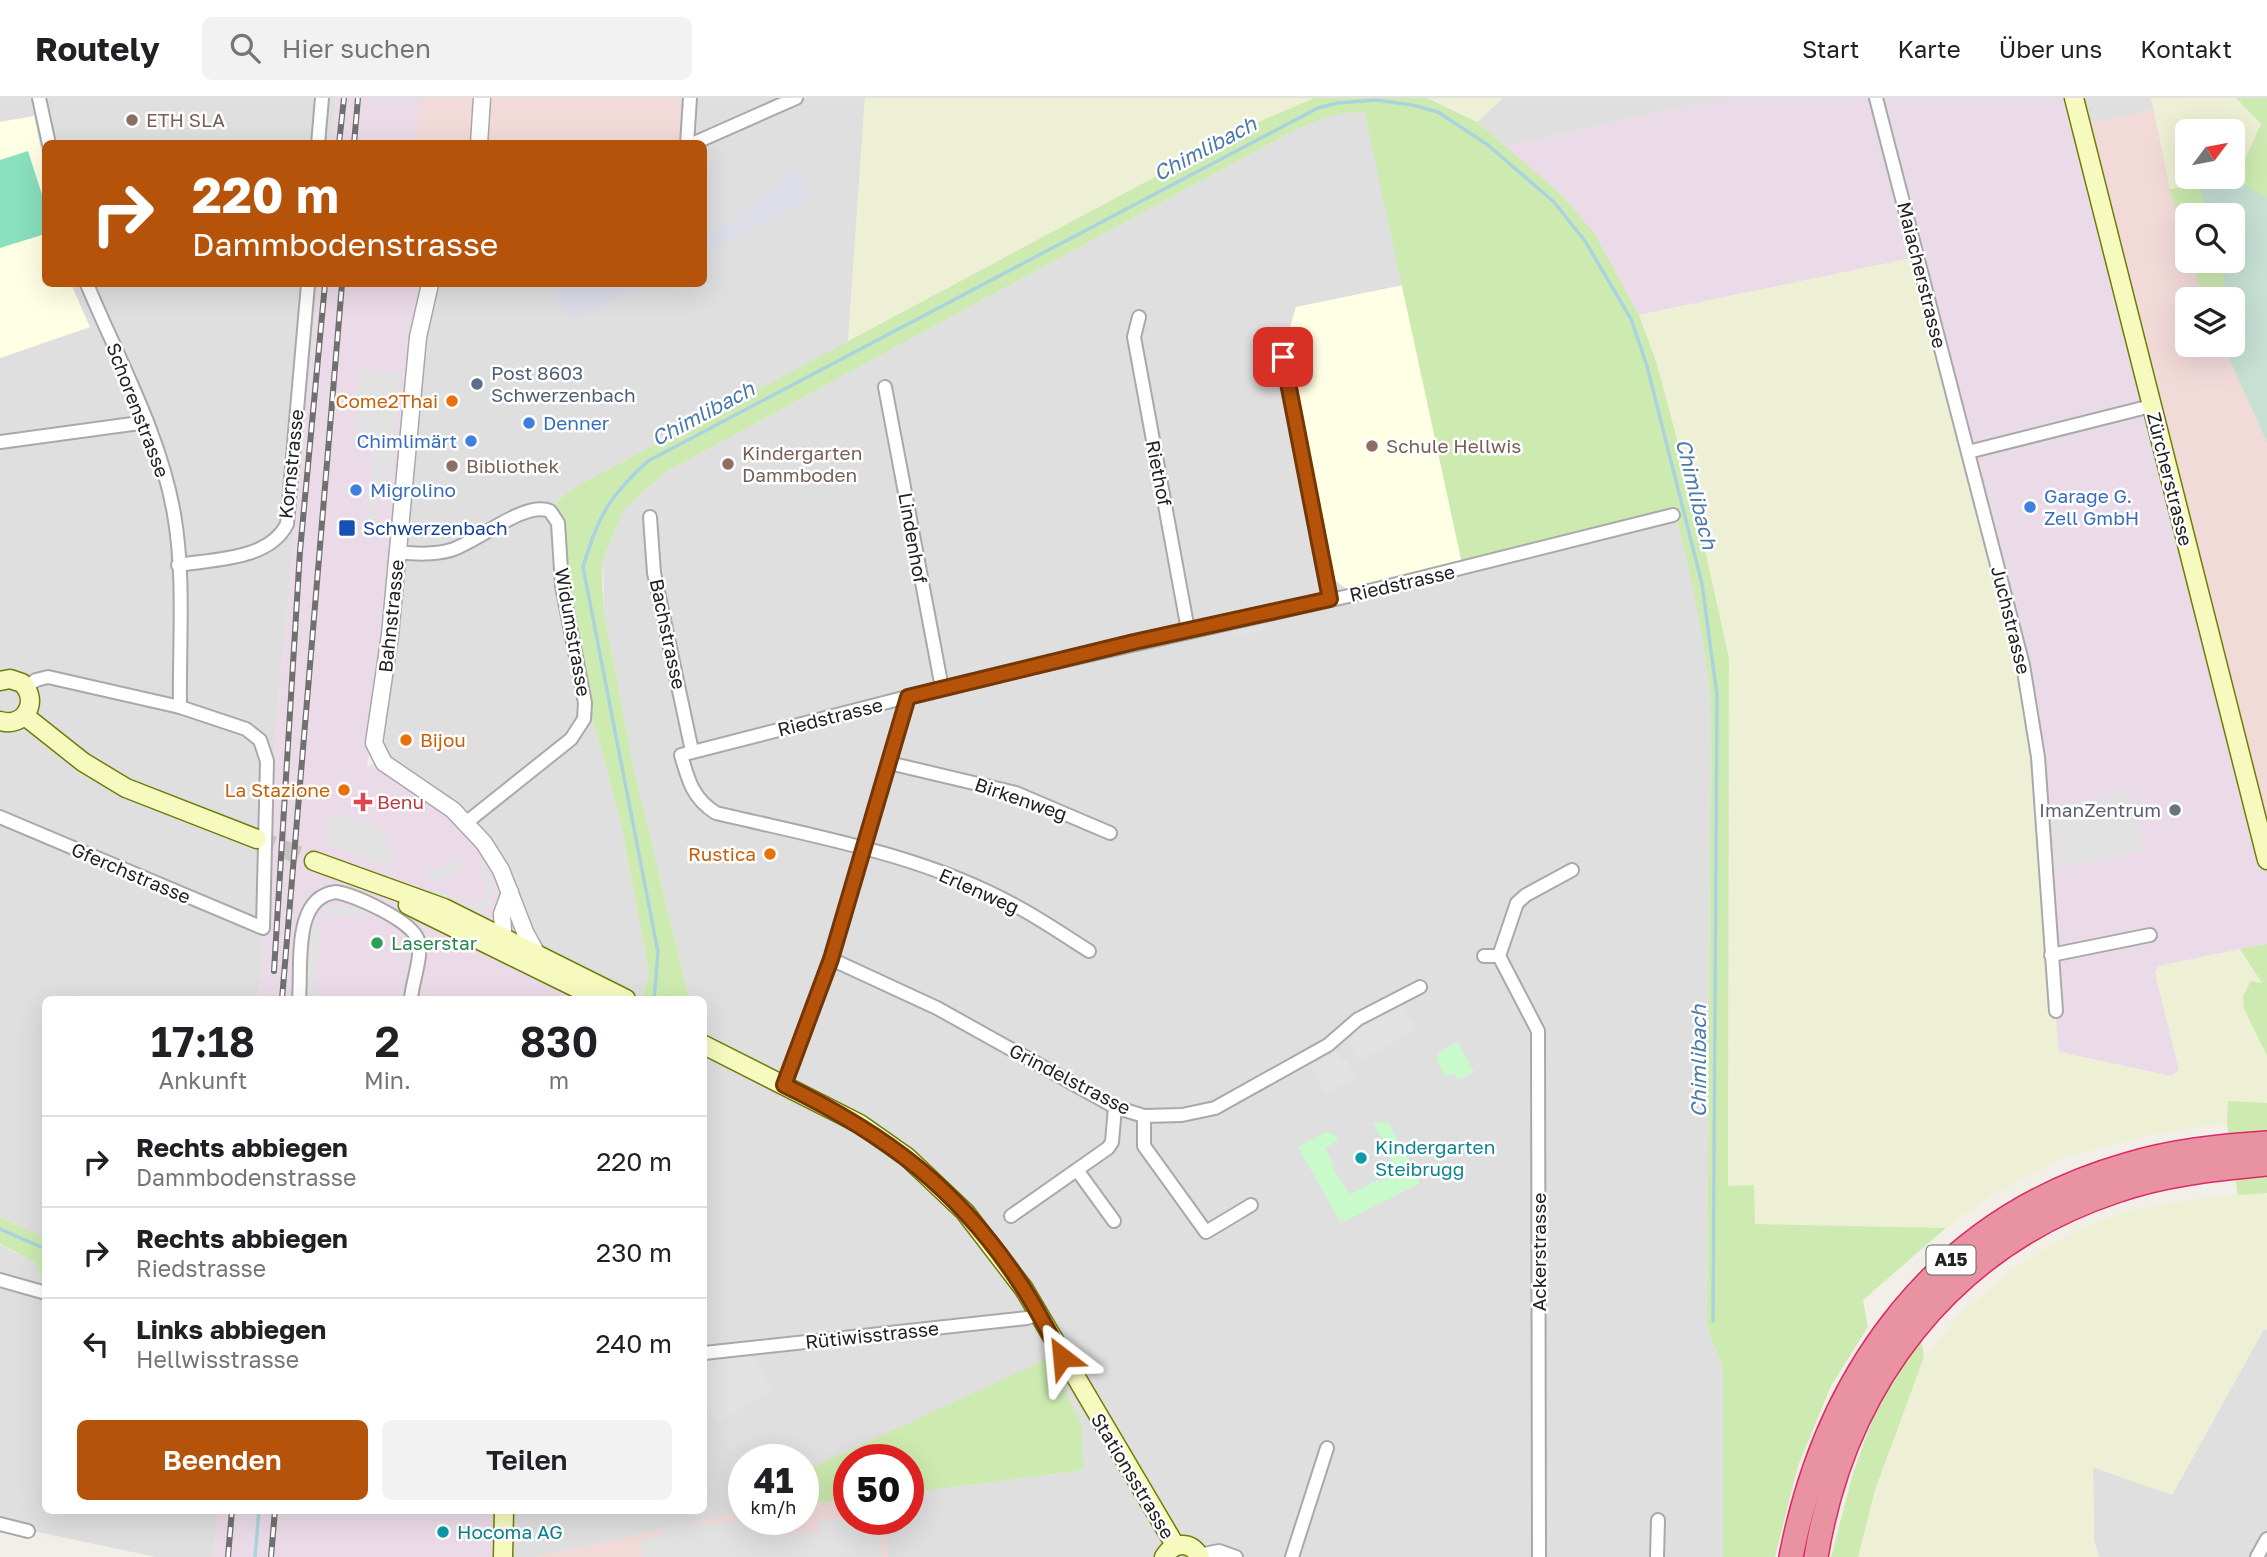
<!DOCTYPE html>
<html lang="de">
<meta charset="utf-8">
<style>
:root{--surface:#fff;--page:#f2f2f2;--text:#202124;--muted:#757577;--line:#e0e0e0;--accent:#b45309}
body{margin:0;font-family:"Golos Text",sans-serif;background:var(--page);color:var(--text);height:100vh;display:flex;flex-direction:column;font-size:26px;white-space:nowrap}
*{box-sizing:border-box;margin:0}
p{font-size:23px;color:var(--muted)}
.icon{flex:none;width:38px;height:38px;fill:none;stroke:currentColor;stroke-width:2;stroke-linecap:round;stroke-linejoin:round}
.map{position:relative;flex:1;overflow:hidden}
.sheet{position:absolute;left:42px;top:898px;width:665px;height:518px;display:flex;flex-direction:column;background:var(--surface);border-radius:10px;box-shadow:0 7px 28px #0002}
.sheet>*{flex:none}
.hud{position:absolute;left:42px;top:42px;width:665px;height:147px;border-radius:10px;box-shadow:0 7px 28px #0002;background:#b45309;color:#fff;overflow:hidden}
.needle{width:46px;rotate:58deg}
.buttons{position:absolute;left:2175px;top:21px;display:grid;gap:14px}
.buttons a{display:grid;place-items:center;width:70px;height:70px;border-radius:10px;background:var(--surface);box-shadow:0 7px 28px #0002;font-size:35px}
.speed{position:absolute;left:728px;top:1346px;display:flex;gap:14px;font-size:35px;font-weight:700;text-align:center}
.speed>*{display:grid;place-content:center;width:91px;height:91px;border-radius:50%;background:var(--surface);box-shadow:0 7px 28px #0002;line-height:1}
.speed small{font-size:18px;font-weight:400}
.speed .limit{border:10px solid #d22;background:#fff;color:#111}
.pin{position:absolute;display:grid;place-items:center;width:60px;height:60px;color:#fff;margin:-30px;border-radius:14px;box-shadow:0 4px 10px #0006}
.me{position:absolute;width:77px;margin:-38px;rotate:331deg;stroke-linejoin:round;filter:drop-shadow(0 0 5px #0008)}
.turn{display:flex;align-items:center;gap:24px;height:147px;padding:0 35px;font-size:32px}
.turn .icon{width:91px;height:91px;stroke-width:2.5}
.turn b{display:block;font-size:49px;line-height:60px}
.eta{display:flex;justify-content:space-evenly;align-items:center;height:119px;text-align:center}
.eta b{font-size:42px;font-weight:600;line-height:49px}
.action{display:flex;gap:14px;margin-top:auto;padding:14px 35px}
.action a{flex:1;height:80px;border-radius:10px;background:var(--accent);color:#fff;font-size:28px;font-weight:600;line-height:80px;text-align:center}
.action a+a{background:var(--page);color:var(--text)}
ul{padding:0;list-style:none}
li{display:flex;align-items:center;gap:21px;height:91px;padding:0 35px;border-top:2px solid var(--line)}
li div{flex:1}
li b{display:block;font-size:26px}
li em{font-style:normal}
header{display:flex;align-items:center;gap:42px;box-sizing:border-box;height:98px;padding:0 35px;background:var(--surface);border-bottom:2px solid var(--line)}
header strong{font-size:33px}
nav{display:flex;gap:38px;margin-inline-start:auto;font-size:24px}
.search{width:490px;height:63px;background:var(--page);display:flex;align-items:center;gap:18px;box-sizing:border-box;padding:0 24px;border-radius:10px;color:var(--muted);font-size:26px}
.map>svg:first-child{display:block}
</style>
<header>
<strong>Routely</strong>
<div class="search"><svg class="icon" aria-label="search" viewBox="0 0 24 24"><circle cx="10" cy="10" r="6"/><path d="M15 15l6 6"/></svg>Hier suchen</div>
<nav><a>Start</a><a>Karte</a><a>Über uns</a><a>Kontakt</a></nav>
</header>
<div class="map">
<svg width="2267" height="1459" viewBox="0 0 2267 1459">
<rect width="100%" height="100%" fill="#f2efe9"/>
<g fill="#e0dfdf">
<path d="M0,0h336l-4,45 -286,1v140h273l-43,441 -17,274h-213l-1,239 -45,-21z"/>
<path d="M690,0h175l-17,244 -280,149 -18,20 35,192 12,31 23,85 29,153 -7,27h-8l-90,-48 -88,-147 -68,-49 -5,-20 40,-354 7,-97h274v-140l-17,-1z"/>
<path d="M1503,0h219l-218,49 -27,-25z"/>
<path d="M2074,0h77l3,12 -72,16z"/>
<path d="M1364,13l39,174 272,229 19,72 11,61 6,56 -4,624 16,41v189h-835l-4,-38h24v-26l176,-23 -35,-111 -246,113v-12h-59v52l-208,45h-33l1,-47h200v-511h-15l-56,-234 -29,-153 -1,-53 21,-50 42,-37 629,-342 38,-15z"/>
<path d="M0,1147l36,18 9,29 1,218h172l-4,47h-58l-156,-33z"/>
<path d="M2264,1231l3,1v227h-168l-5,-16 -1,-74 79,28z"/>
</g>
<g fill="#f2dad9">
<path d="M420,0h270l-3,45 -271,1z"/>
<path d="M2154,12l34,151h3l13,38h-16v46h35l44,97v418l-185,-734z"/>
<path d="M849,1402v19h35l4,38h-352l208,-45v7h59v-15z"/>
</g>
<g fill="#ebdbe8">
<path d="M336,0h84l-4,45h-84z"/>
<path d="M1722,0h352l193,762v84l-108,22 -4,6 24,98 -8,6 -112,-24 -142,-795 -278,58 -44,-81 -34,-40 -57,-47z"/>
<path d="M319,186h104l-13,59 -25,300 -18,124 21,-12 68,49 45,52 13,25 25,66 95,52h-375l17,-274z"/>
<path d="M218,1412h286l-1,47h-289z"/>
</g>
<g fill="#ffffe5">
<path d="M34,18l11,53 1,115h25l19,43 -90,31v-236z"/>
<path d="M1403,187l60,283 -110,27 -20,-17 -46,-240 9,-31z"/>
</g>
<g fill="#eef0d5" fill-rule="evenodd">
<path d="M865,0h449l-58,25 -408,219z"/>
<path d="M1427,0h76l-26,24z"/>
<path d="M2151,0h85l25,26 -25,55 -66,10zM2188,33h45v46h-45z"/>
<path d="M1917,159l106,408 36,387 112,24 8,-6 -24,-98 4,-6 81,-17 23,35 -19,25 23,47v47l-38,-2 -2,22 -77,12 -82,21 -78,40 -44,32 -192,-4v-39l-26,1 1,-528 -33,-149 -40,-148 -17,-46z"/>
<path d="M2267,1095v137h-4l-91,165 -79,-28 1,74 5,16h-241l17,-67 49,-133 37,-44 51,-43 61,-38 56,-22 82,-13z"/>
</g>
<g fill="#cdebb0">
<path d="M1314,0h113l50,24 84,72 34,40 44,81 17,46 40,148 33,149 -1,528 26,-1 1,39 191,4 -83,72 5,27 -37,59 -33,80 -23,91h-52v-189l-16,-41 4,-624c-6,-65 -19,-125 -36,-188l-212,53 -99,-457 -31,4 -38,15 -629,342 -42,37 -21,50 -1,23 2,30 29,153 56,234h-47l7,-27 -29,-153 -23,-85 -12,-31 -35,-192 18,-20 688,-368z"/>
<path d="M2236,0h31v344l-44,-97h10v-46h-29l-13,-38h42v-46h-45l-1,37 -17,-63 66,-10 25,-55z"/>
<path d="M2267,846v112l-23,-47 -1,-13 8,-15 11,2 -22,-34z"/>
<path d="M2228,1003l39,2v90l-29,2 -11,-72z"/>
<path d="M0,1119l45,21v54l-9,-29 -36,-19z"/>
<path d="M1921,1240l3,19 -49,133 -17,67h-27l22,-84 25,-69z"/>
<path d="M1049,1260l32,66 3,46 -176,23v-33h-59v40l-46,4v-32z"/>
</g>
<path fill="#c6e0d4" d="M2236,81l31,19v244l-44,-97h10v-19l3,-2 -3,-25h-4l-10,-38h14v-46h-25l-9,-31z"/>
<g fill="#c8facc">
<path d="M1458,944l16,30 -16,8 -4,-7 -8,4 -9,-17 2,-8z"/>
<path d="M1388,1024l32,61 -79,40 -43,-76 28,-15 11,4v5l-12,7 9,16 -3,2 19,28 27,-14 2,2 17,-12 -9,-18 2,-2 -16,-27z"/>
</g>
<path fill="#88e0be" d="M28,53l17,53v30l-45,14v-88z"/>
<g fill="#e2e2e2">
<path d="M360,271l41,4 -10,117 -21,-2 4,-47 -20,-2z"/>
<path d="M370,401l8,1 -2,34 -9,-1z"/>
<path d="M1264,523l2,9 -33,7 -2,-9z"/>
<path d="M2131,694l13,58 -88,19 -4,-62z"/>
<path d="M334,713l46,17 14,30 -6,9 -64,-23z"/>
<path d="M459,760l6,4 -2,4 -29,18 -10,-6z"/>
<path d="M482,765l13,24v6l-6,3 -11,-26z"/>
<path d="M434,790l39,17 15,-8 5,7 -15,9 -27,-8 -1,-10 -4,8 -15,-7z"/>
<path d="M324,807l40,4v8l-40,-3z"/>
<path d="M311,830l9,1 -5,70h-9z"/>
<path d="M1401,906l16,24 -57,34 -9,-18 2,-12z"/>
<path d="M1337,954l5,9 4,-2 10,19 -31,16 -15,-28z"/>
<path d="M753,1256l18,36 -55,34 -12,-22v-41z"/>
<path d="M849,1420l29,1 4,38h-239l-2,-18 23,-3v-8l100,-9v9l10,8 45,-5 -1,-10z"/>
</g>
<g fill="#dddde8">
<path d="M795,71l18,29 -109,56v-20l21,-9z"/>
<path d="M571,186h75l-74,37 -19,-31z"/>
</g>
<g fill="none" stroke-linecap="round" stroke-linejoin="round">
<g stroke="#aad3df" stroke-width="3.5">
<path d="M654,901l4,-47 -75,-385c16,-53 25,-69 65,-106l670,-353 19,-5 39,-3 36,5 26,7 50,33 66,57 31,39 46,78 16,47 55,218 15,111 -4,626"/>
<path d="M0,1131l46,20"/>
<path d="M255,1459l4,-47"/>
</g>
<path stroke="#c8c6c1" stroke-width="18" stroke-dasharray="18 9" stroke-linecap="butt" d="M257,741l57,22"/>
<g stroke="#a9a9a9" stroke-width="16">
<g id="minor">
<path d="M39,0l10,46"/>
<path d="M1876,0l147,567 15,92 18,254"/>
<path d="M318,46l4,-46"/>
<path d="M687,46l3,-46"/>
<path d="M692,46l104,-46"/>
<path d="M87,186c31,75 73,149 87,230 11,63 5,130 6,193"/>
<path d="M1139,219l-5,20 54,293"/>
<path d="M1283,259l47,242"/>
<path d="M885,289l57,301"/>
<path d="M0,344l147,-20"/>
<path d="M1968,354l183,-46"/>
<path d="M650,419l4,56 38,178"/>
<path d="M397,454c19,2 36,3 54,-2 27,-8 74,-50 99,-39l8,12 4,63 23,117 -1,16 -13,20 -104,83"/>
<path d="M178,467c37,-6 91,-5 109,-41l21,-240"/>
<path d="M889,665l127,30 94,40"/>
<path d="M0,719l263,111 4,-167 -7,-21 -14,-11 -66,-22 -132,-30 -12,3 -10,7"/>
<path d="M1089,853c-24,-15 -48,-32 -73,-45 -92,-51 -199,-69 -300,-93 -23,-14 -28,-33 -35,-58l261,-67 411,-93 320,-80"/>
<path d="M2051,857l99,-20"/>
<path d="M1484,858h15"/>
<path d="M831,861l106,49 178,99 29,9 38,-1 33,-7 113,-63 30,-26 62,-32"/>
<path d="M299,901c3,-34 -7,-102 37,-107 19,3 76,29 82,48 5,16 -6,42 -7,59"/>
<path d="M784,987l47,-126 77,-262"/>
<path d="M1144,1018v30l62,86 45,-27"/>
<path d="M1077,1072l37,51"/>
<path d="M1011,1118l97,-68 4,-6 3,-35"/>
<path d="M0,1182l46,13"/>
<path d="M704,1255l323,-35 12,-4"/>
<path d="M0,1426l28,7"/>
<path d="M1199,1457l20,-4 17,6"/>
<path d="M1292,1459l35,-109"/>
<path d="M1539,1459l-1,-526 -39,-75 18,-53 9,-8 46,-25"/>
<path d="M1657,1459l1,-37"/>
<path d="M2257,1459l10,-18"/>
</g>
</g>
<g stroke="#a9a9a9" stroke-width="19">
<g id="tertiary">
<path d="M479,46l3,-46"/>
<path d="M430,186l-12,53 -28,298 -16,108 10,20 69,47 31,33 17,27 24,62 12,22"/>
<path d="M504,850l-2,-34 8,-22"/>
</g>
</g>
<g stroke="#707d05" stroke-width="21">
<g id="secondary">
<path d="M2074,0l193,762"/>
<path d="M0,583l10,-2 12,4c18,18 3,45 -22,38"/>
<path d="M25,618l58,46 43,26 131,51"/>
<path d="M314,763l130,47 182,91"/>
<path d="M408,807l191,94"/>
<path d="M704,947l156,79 47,33 58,55 59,77 151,256"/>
<path d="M503,1459l1,-47"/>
<path d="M1164,1459c10,-16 27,-16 36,0"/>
</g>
</g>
<g stroke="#dc2a67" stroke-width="26">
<g id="motorway">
<path d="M1791,1459c36,-186 147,-338 335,-392 46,-14 93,-19 141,-22"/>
<path d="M1816,1459c28,-171 132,-310 300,-366 48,-17 100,-22 151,-27"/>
</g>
</g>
<use href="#minor" stroke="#fff" stroke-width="12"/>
<use href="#tertiary" stroke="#fff" stroke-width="16"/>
<use href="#secondary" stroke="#f7fabf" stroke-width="18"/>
<use href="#motorway" stroke="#e892a2" stroke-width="23"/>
<g stroke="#707070" stroke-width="6">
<g id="rail">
<path d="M339,46l5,-46"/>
<path d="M354,46l4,-46"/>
<path d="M274,873l26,-420 25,-267"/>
<path d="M282,901l60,-715"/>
<path d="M228,1459l4,-47"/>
<path d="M271,1459l4,-47"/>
</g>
</g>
<use href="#rail" stroke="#fff" stroke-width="3.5" stroke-dasharray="10" stroke-linecap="butt"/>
</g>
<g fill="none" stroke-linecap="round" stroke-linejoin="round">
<g stroke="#753606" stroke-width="18">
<path id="route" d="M1062,1259c-13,-24 -25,-48 -40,-71 -63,-97 -135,-151 -238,-201l47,-126 77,-262 226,-55 196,-43 -47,-242"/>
</g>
<use href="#route" stroke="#b45309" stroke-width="12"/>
</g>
<g fill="#8d6e63" stroke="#fff" stroke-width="2.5">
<circle cx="132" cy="22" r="7"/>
<circle cx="1372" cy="348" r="7"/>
<circle cx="728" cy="366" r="7"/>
<circle cx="452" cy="368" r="7"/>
</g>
<circle fill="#5c6f8a" stroke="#fff" stroke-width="2.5" cx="477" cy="286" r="7"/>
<g fill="#e8710a" stroke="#fff" stroke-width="2.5">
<circle cx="452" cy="303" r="7"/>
<circle cx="406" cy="642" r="7"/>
<circle cx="344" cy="692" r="7"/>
<circle cx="770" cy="756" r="7"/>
</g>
<g fill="#3f7fe0" stroke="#fff" stroke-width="2.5">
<circle cx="529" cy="325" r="7"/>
<circle cx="471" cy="343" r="7"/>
<circle cx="356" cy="392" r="7"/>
<circle cx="2030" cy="409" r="7"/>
</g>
<rect fill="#1a4fb4" stroke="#fff" stroke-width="2.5" x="338" y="421" width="18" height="18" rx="3.5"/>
<path fill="#e0444e" stroke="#fff" stroke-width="2.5" d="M359.5 693.5h7v7h7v7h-7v7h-7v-7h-7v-7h7z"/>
<circle fill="#6b7280" stroke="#fff" stroke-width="2.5" cx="2175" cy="712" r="7"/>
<circle fill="#2e9e5b" stroke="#fff" stroke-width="2.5" cx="377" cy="845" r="7"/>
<g fill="#0f9aa8" stroke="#fff" stroke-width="2.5">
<circle cx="1361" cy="1060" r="7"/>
<circle cx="443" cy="1434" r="7"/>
</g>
<g text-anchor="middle" stroke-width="5" stroke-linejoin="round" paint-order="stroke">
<rect fill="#fff" stroke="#646464" stroke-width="2" x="1926.5" y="1147.5" width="49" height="29" rx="5"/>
<g font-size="18" font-weight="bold" fill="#222">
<text x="1951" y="1168">A15</text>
</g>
<g font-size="19" fill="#785e54" stroke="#fff" text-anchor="start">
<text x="146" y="29">ETH SLA</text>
<text x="1386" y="355">Schule Hellwis</text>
<text x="742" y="362">Kindergarten<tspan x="742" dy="22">Dammboden</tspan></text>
<text x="466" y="375">Bibliothek</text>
</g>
<g font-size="19" fill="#222" stroke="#fff">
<text transform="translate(1922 177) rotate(76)" y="7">Maiacherstrasse</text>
<text transform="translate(138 312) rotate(69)" y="7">Schorenstrasse</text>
<text transform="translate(291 366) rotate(-84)" y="7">Kornstrasse</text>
<text transform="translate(1159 375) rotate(79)" y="7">Riethof</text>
<text transform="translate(2170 381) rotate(76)" y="7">Zürcherstrasse</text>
<text transform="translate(913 440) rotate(80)" y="7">Lindenhof</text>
<text transform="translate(1402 485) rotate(-13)" y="7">Riedstrasse</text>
<text transform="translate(391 518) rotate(-84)" y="7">Bahnstrasse</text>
<text transform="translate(2011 522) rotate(76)" y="7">Juchstrasse</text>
<text transform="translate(573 534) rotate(80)" y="7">Widumstrasse</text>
<text transform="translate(668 536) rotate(78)" y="7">Bachstrasse</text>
<text transform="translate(830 619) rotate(-14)" y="7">Riedstrasse</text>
<text transform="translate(1021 701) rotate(19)" y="7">Birkenweg</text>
<text transform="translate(131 775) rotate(23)" y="7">Gferchstrasse</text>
<text transform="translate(979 793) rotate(24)" y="7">Erlenweg</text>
<text transform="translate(1070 981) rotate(27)" y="7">Grindelstrasse</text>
<text transform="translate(1539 1154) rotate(-90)" y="7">Ackerstrasse</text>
<text transform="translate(872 1237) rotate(-6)" y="7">Rütiwisstrasse</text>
<text transform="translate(1133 1378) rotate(59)" y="7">Stationsstrasse</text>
</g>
<g font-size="19" fill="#4e5e75" stroke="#fff" text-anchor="start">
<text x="491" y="282">Post 8603<tspan x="491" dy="22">Schwerzenbach</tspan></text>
</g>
<g font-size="19" fill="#c56008" stroke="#fff" text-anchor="end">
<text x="438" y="310">Come2Thai</text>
<text x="420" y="649" text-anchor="start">Bijou</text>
<text x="330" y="699">La Stazione</text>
<text x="756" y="763">Rustica</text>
</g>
<g font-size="19" fill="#366cbe" stroke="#fff" text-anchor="start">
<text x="543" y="332">Denner</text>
<text x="457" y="350" text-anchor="end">Chimlimärt</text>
<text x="370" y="399">Migrolino</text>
<text x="2044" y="405">Garage G.<tspan x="2044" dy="22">Zell GmbH</tspan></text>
</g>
<g font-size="19" fill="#164399" stroke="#fff" text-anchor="start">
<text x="363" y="437">Schwerzenbach</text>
</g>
<g font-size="19" fill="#be3a42" stroke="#fff" text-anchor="start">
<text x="377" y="711">Benu</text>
</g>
<g font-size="19" fill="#5b616d" stroke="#fff" text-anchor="end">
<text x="2161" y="719">ImanZentrum</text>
</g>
<g font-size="19" fill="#27864d" stroke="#fff" text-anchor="start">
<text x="391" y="852">Laserstar</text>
</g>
<g font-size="19" fill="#0d838f" stroke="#fff" text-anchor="start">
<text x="1375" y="1056">Kindergarten<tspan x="1375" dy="22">Steibrugg</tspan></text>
<text x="457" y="1441">Hocoma AG</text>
</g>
<g font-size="21" font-style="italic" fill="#4a7aab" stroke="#fff">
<text transform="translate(1205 51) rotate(-28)" y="7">Chimlibach</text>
<text transform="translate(703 316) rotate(-28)" y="7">Chimlibach</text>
<text transform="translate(1696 396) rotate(76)" y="7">Chimlibach</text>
<text transform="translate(1699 963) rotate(-90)" y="7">Chimlibach</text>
</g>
</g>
</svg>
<div class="buttons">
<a><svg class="needle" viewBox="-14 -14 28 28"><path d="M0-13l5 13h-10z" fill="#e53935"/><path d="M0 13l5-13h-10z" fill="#757577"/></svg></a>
<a><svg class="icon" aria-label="search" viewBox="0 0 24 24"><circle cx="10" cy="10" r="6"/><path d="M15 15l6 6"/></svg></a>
<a><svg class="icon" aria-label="layers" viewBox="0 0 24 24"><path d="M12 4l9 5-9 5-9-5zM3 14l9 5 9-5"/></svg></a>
</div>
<div class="speed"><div>41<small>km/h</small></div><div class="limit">50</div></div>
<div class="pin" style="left:1283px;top:259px;background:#d93025"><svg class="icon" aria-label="arrive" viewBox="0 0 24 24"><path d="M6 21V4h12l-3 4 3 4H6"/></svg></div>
<svg class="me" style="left:1062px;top:1259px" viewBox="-20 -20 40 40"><path d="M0-17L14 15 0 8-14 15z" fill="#b45309" stroke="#fff" stroke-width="4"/></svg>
<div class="hud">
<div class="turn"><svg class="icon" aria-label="right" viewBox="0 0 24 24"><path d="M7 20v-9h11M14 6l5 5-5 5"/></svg><div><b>220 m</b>Dammbodenstrasse</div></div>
</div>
<section class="sheet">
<div class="eta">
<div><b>17:18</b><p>Ankunft</p></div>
<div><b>2</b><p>Min.</p></div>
<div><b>830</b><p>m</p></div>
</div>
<ul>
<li><svg class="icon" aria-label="right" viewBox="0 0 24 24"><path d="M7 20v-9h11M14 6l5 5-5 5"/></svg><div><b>Rechts abbiegen</b><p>Dammbodenstrasse</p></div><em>220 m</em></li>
<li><svg class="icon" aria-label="right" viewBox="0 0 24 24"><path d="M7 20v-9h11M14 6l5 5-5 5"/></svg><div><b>Rechts abbiegen</b><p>Riedstrasse</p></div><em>230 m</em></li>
<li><svg class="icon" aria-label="left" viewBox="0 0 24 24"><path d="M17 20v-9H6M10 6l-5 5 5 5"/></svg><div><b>Links abbiegen</b><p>Hellwisstrasse</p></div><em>240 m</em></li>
</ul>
<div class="action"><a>Beenden</a><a>Teilen</a></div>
</section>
</div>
